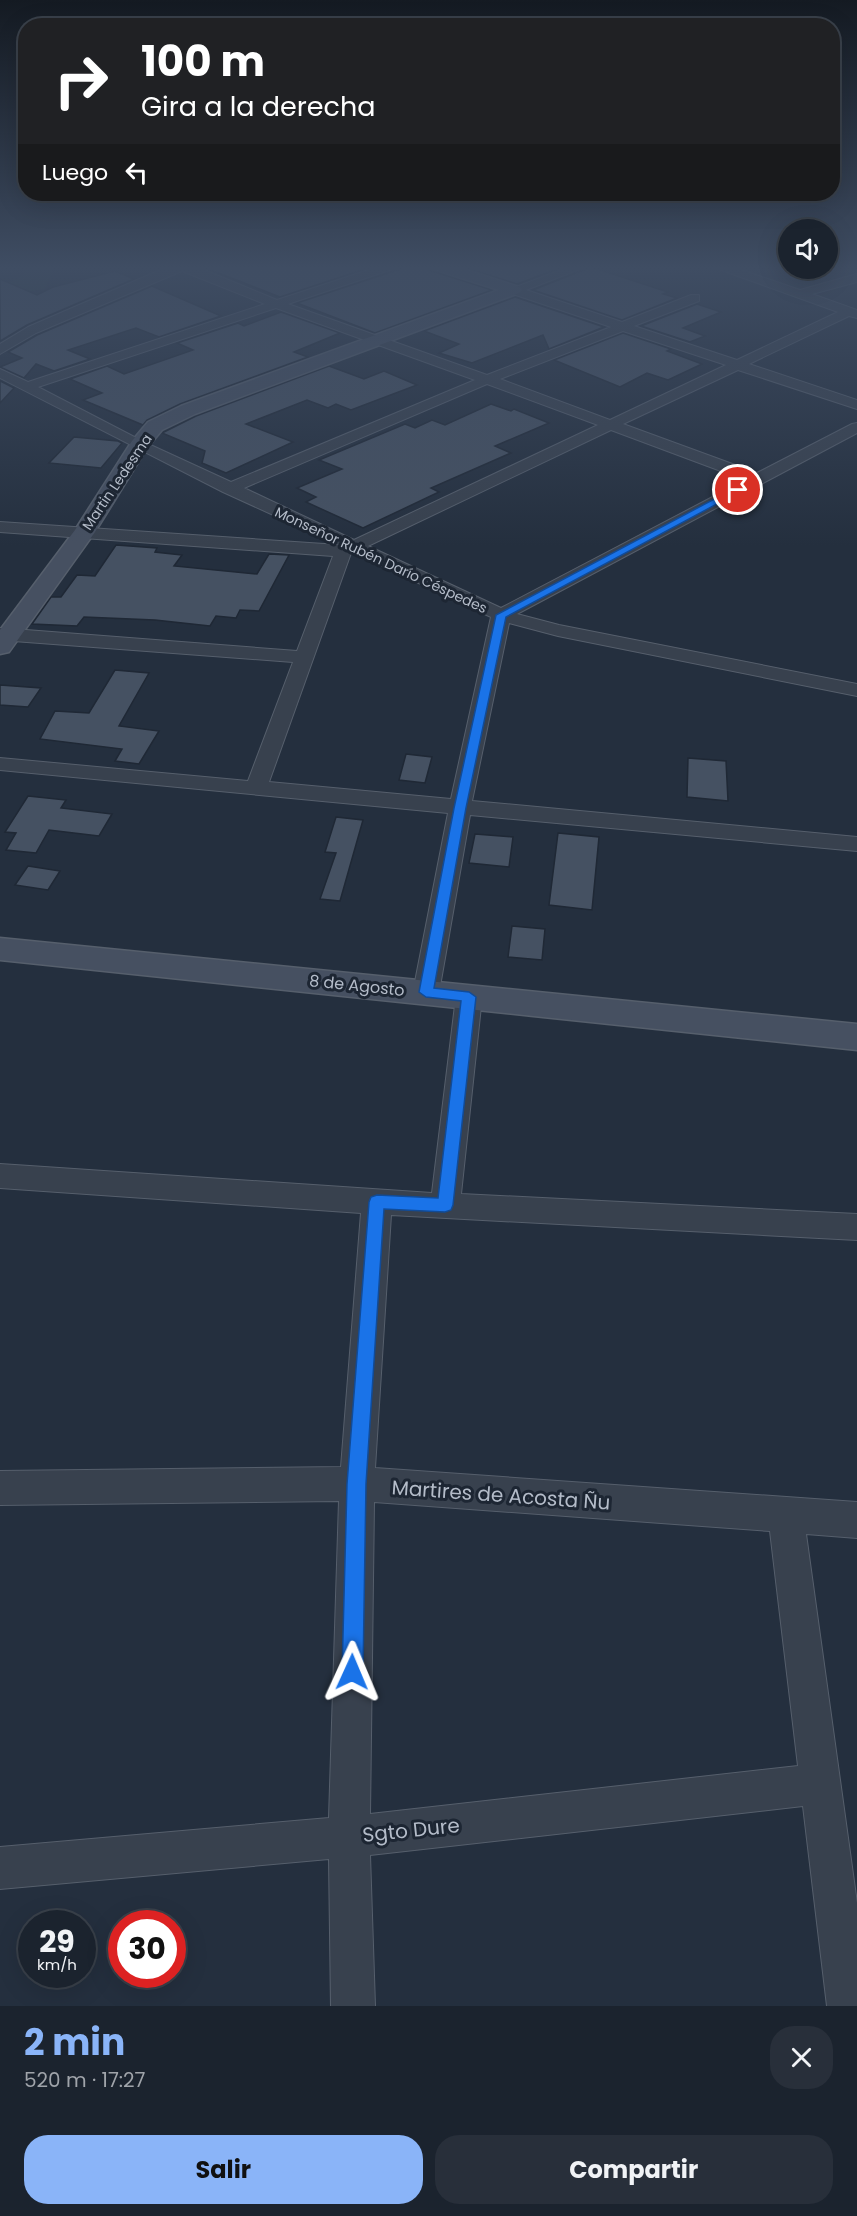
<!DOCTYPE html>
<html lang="es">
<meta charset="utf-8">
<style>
:root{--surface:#1b232e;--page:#282f3a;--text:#f1f3f6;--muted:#a0a4aa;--line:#39404a;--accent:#8ab4f8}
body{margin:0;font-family:Poppins,sans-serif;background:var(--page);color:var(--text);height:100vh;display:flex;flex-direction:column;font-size:22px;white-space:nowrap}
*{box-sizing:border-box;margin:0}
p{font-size:20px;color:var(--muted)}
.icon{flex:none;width:33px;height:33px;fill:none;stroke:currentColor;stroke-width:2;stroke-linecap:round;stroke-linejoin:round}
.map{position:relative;height:2006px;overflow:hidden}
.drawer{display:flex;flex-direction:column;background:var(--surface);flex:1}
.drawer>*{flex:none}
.top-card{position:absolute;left:18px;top:18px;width:822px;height:183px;border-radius:24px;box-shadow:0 6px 24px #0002,0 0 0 2px var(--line);background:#202124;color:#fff;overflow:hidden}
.buttons{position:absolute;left:778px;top:219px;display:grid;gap:12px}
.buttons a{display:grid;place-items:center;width:60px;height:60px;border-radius:50%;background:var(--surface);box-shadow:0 6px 24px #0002,0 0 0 2px var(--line);font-size:30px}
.speed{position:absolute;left:18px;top:1910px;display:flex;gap:12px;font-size:30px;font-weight:700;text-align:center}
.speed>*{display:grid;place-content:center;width:78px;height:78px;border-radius:50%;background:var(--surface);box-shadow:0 6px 24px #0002,0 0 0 2px var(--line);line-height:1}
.speed small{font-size:15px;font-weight:400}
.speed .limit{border:9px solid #d22;background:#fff;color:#111}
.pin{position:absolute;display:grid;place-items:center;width:51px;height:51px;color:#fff;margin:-26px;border:3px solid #fff;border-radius:50%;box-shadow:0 2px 6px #0007}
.me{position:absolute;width:66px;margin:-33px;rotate:1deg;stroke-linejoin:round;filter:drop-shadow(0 0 4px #0008)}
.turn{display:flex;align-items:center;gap:21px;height:126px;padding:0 24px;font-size:27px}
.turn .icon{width:78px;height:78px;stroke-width:2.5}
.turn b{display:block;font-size:42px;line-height:51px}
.then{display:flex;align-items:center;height:57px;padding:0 24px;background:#0003;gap:12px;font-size:22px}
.round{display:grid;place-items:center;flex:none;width:63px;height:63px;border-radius:24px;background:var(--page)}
.head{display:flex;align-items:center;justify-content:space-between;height:102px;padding:0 24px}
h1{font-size:36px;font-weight:700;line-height:45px;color:var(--accent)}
.button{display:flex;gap:12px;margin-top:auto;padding:12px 24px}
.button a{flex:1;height:69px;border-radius:24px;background:var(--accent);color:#111;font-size:24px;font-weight:700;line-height:69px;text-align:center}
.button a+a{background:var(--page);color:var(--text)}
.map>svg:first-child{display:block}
</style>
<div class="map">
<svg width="857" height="2006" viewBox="0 0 857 2006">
<rect width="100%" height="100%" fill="#242f3e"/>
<path fill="#263c3f" d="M29,267l25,1 -9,21 -45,7v-9l19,-9z"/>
<g fill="#455162" stroke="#1f2835" stroke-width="1.5">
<path d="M198,265h179l-97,32z"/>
<path d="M403,265h23l3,5 63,20 -117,43 -78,-30 103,-34z"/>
<path d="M457,265h111l-51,19z"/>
<path d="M591,267l77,25 -5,2 14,4 -55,22 -89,-30z"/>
<path d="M115,271l19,8 -107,46 -27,16v-62l37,16 16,-8z"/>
<path d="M152,286l69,30 -62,21 -23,-9 -68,22 22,9 -36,12 -18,-7 -12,14 -24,-11 22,-9 -14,-6 29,-17z"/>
<path d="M515,297l89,30 -55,22 -6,-14 -71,28 -33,-10 20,-9 -35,-13z"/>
<path d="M697,304l24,8 -38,16 22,8 -15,6 -49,-16z"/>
<path d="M281,312l59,21 -46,19 14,5 -128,47 -33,16 -4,5 -60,-25 19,-7 -32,-14 37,-13 17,8 69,-24 -16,-7 61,-20 6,3z"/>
<path d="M623,333l48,16 -4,2 35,13 -34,16 -21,-7 -27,14 -66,-27z"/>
<path d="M329,366l35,13 20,-8 33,14 -66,25 -15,-6 -8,4 -21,-8 -61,24 47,18 -67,31 -24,-10 3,-12 -43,-18 34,-17z"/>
<path d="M0,381l14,7 -14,15z"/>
<path d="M491,404l20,7 3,-2 35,14 -54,23 16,7 -80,35 8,4 -76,36 -57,-26 10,-5 -19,-9 45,-19 -23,-9 86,-36 10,4 17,-8 13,5z"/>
<path d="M74,437l44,4 4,2 -21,25 -52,-5z"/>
<path d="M116,545l41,3 -2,4 27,3 -8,11 83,8 12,-20 20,1 -30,56 -19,-1 -4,8 -20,-2 -6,10 -55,-6 -71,-3 -7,9 -45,-2 19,-27h10l16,-22 18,1z"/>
<path d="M115,670l34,3 -30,53 40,5 -20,33 -24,-3 7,-12 -82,-10 15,-28 34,2z"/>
<path d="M0,685l41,3 -13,19 -28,-2z"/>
<path d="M406,754l26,3 -7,26 -26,-3z"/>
<path d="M688,758l38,3 2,40 -41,-4z"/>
<path d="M28,796l38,4 -5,8 51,6 -13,22 -50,-6 -13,23 -30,-3 10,-17 -11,-1z"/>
<path d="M336,817l27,3 -23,81 -20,-2 16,-46 -11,-1z"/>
<path d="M558,833l41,4 -7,73 -43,-5z"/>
<path d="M475,834l38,3 -4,30 -40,-4z"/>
<path d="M28,866l32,5 -12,19 -33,-5z"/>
<path d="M512,926l33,3 -3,31 -34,-3z"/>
</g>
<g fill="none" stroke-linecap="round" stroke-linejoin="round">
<g stroke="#565f6c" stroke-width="2">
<g id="street">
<path d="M172,265h20l85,35 107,-35h17l-2,2 -111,37 199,71 124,-48 -101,-34 -2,-3 66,-25h16l-64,25 96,32 69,-27h8v6l-65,25 103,34 101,-48 -125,-45 -2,-2h16l73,25 57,-16v8l-45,12 45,16v8l-8,-2 -100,48 108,36v9l-119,-39 -115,54 134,49 95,-49 5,-1v10l-340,181 42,11 298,59v12l-299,-60 -49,-13 -37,178 385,36v14l-387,-36 -31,177 -4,6 -9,3 -9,-3 -4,-6 35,-179 -448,-43v-12l248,23 45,-119 -293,-22v-12l297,23 36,-95 -333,-24v-10l339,23 -116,-53 -223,-114v-9l28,13 237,-78 -83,-33 -146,62 -36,21v-10l28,-17zM276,308l199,72 -244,102 -87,-40 -106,-55zM623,331l103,34 -116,55 -110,-41zM487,384l111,41 -244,115 -110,-52zM611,430l134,50 -244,128 -133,-62zM353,552l138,65 -40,182 -182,-17 82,-229z"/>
<path d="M469,988l9,2 4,7 -21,197 396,20v26l-466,-25 -16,253 482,34v36l-51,-4 51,369v103h-30l-24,-200 -433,49 5,151h-44l-2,-147 -329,30v-42l329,-29 10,-317 -339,4v-34l341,-4 20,-254 -361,-25v-24l432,29 24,-196 4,-7zM374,1502l396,29 28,235 -428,48z"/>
</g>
</g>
<g stroke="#565f6c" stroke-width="3">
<g id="secondary">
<path d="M428,265h22l69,22 3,3 -3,3 -324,121 -33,16 -15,18 -52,84 -86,120 -9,2v-24l75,-100 57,-89 16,-19 33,-16 318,-116 -69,-22z"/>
<path d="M0,938l857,86v26l-857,-90z"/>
</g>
</g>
<use href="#street" fill="#38414e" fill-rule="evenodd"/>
<use href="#secondary" fill="#465061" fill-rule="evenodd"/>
</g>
<linearGradient id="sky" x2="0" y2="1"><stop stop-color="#141a22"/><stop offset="0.49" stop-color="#3f4d63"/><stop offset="1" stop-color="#3f4d63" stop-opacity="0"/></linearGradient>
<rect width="857" height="546" fill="url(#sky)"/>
<path fill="#1a73e8" stroke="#114b97" stroke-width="1.5" d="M735,488l8,2 -237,127 -40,191 -32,180 35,4 7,5 -23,208 -2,5 -6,2 -61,-3 -18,275 -3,188 -3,8 -8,3 -7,-3 -3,-8 5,-188 22,-282 2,-5 6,-2 61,3 23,-197 -35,-4 -7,-5 35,-184 42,-193z"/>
<g text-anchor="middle" stroke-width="6" stroke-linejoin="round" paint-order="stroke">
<g font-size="14" fill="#b4bcc9" stroke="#1d2633">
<text transform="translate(117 482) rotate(-56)" y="5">Martin Ledesma</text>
<text transform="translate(381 560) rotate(25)" y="5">Monseñor Rubén Darío Céspedes</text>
</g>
<g font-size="16" fill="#b4bcc9" stroke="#1d2633">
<text transform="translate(357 985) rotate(6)" y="6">8 de Agosto</text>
</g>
<g font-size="20" fill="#b4bcc9" stroke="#1d2633">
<text transform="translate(501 1495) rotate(4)" y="7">Martires de Acosta Ñu</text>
<text transform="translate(411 1830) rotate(-6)" y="7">Sgto Dure</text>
</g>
</g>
</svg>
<div class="buttons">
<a><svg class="icon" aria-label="sound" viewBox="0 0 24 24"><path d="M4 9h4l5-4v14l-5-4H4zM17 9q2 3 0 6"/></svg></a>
</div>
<div class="speed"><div>29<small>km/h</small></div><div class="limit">30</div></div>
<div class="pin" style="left:738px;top:490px;background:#d93025"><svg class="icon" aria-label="arrive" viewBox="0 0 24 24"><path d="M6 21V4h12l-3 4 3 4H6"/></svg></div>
<svg class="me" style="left:352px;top:1672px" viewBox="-20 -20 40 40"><path d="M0-17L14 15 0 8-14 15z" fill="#1a73e8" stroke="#fff" stroke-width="4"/></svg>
<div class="top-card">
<div class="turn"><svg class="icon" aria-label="right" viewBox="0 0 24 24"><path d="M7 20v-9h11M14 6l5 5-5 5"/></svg><div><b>100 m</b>Gira a la derecha</div></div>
<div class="then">Luego<svg class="icon" aria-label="left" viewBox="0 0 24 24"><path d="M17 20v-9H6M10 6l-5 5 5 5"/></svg></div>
</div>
</div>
<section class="drawer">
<div class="head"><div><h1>2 min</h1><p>520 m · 17:27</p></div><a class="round"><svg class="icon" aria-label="close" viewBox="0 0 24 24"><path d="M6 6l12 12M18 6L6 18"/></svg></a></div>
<div class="button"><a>Salir</a><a>Compartir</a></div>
</section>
